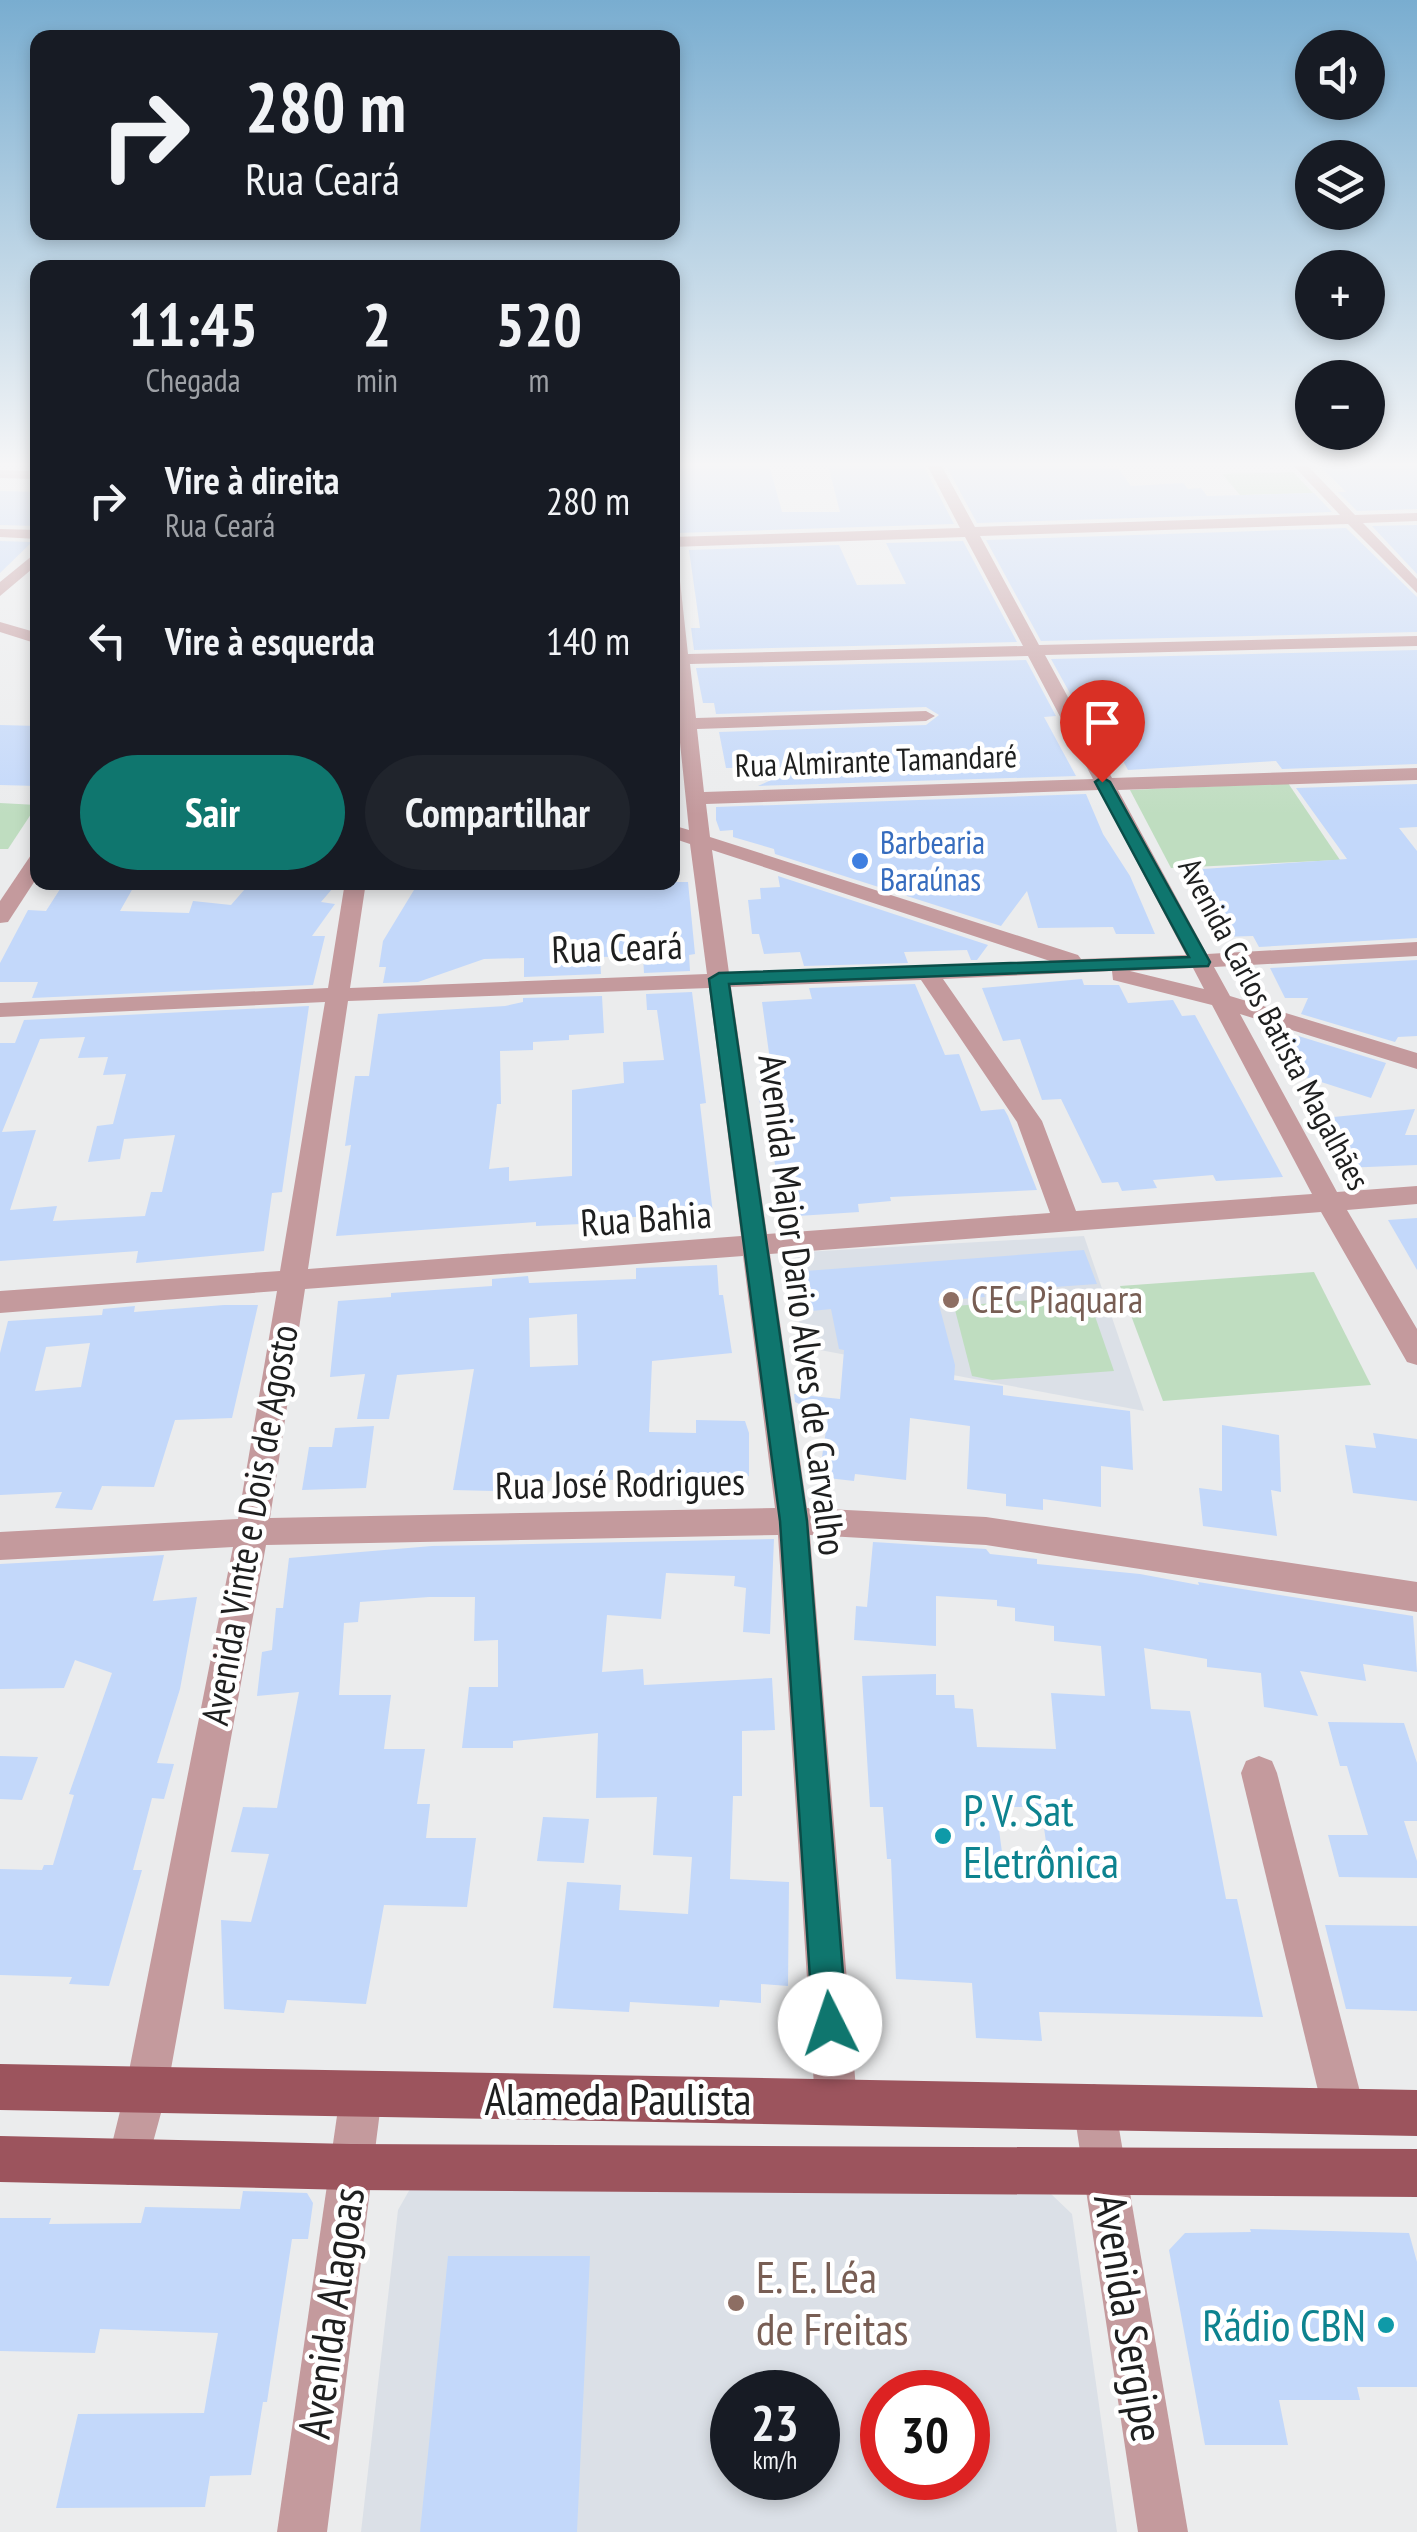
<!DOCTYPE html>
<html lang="pt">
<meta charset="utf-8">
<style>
:root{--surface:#171b24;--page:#20242c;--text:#f1f3f6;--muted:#9ea1a6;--accent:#0f766e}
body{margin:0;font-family:"PT Sans Narrow",sans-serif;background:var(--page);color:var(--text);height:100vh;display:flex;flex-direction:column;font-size:38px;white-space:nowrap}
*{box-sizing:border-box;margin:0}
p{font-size:32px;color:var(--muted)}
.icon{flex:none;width:55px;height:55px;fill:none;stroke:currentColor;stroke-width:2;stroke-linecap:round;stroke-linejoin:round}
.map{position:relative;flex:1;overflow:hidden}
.drawer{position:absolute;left:30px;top:260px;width:650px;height:630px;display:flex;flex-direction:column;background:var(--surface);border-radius:20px;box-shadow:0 5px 15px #0003}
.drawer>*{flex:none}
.guide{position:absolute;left:30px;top:30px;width:650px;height:210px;border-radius:20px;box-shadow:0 5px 15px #0003;background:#171b24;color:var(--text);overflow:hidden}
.tools{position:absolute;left:1295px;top:30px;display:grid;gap:20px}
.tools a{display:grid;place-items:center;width:90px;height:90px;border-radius:50%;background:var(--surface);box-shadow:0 5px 15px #0003;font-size:50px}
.speed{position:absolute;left:710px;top:2370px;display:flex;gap:20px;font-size:50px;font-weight:700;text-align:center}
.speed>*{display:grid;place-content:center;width:130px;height:130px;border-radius:50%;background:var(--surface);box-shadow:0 5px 15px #0003;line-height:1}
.speed small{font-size:25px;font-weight:400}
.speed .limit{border:15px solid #d22;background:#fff;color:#111}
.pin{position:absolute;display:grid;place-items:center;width:85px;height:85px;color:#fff;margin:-102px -42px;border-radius:50% 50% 50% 0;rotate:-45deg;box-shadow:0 0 10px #0007}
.pin .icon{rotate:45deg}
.me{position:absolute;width:110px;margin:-55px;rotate:356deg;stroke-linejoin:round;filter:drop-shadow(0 0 8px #0008)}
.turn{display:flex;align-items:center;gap:35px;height:210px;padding:0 50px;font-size:45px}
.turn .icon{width:130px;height:130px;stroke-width:2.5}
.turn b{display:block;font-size:70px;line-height:85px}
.eta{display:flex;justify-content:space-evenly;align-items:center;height:170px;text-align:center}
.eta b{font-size:60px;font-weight:800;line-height:70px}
.cta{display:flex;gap:20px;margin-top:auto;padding:20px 50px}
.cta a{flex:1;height:115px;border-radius:60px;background:var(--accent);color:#fff;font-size:40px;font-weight:800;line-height:115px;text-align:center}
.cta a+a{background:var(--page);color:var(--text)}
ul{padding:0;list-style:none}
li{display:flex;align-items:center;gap:30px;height:140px;padding:0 50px}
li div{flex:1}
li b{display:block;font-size:38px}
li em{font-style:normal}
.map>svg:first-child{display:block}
</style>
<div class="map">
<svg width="1417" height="2532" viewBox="0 0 1417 2532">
<rect width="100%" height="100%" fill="#ebeced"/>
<g fill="#dbe0e7" fill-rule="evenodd">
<path d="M1084,1236l60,175 -340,-64 -17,-94z"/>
<path d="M414,2182l636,11 22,21 45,318h-756l37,-322zM732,2392h86v86h-86zM882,2392h86v86h-86z"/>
</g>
<g fill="#bfddc0">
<path d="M1293,472l20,21 -73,2 -18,-21z"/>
<path d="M1288,783l52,77 -169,8 -41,-78z"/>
<path d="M0,803l37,2 -29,44h-8z"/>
<path d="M1314,1272l57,113 -208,16 -43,-115z"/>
<path d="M1088,1296l26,75 -122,9 -20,-4 -18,-70z"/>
</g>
<g fill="#c3d8fa" fill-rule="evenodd">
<path d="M672,461h96l14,51h58l-13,-51h87l8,2 32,61 -277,9z"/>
<path d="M1097,461l5,7h16l13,18 52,-3 5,6 13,-1 6,8 107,-3 18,19 -355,11 -33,-61z"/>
<path d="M1315,461h102v48l-60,2 -19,-19h8z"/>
<path d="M0,491l38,1v34l-38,-1z"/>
<path d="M1417,525v49l-45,-48z"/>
<path d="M1346,528l71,69v35l-376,9 -55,-101z"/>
<path d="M0,541l32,1 -32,31z"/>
<path d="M963,541l54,101 -323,8 -3,-22h9l-11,-78 150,-5 18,40 49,-1 -20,-41z"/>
<path d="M1417,650v114l-135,5 -6,-8 -148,9 -31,-56 -15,1 -31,-56z"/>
<path d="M1026,660l30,56 -12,1 32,59 -318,10 41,-19 -73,1 -7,-36 207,-7 13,-10 -13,-8 -210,7 -2,-11h-11l-7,-35z"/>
<path d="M0,725l38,1v60l-38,-1z"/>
<path d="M1417,784v43l-18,1 18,23v87l-158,9 -6,-11 -32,1 -33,-67 159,-11 -51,-71z"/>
<path d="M1086,794l17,40 27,42 25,58h-39l-3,-7 -75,1 -11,-37 -26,35 -226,-72 -1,-5 -41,-12v-7l-13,1 -4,-11v-13z"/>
<path d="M778,876l210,69 -11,15h-6l-4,-10 -63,2 4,11 -104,3 -4,-14 -36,2 -5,-20h-7l-4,-34 13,-1 -1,-11 20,-1z"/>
<path d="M251,882h87l-17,20 14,2 -23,32h13l-12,49 -281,13 6,-16h-38v-19l28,-53 18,1 16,-25 71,2 -13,23 69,2 4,-12 38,4z"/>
<path d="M462,882h226l7,72 -6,1 1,16 -46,2 -1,-17 -43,1 1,17 -77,3v-19l-40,1 -66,23 -35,1 3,-16h-7l4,-26 34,-56 41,5z"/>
<path d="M1417,960v76l-19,1 -3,5 -94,-28 7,-16h-23l-15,-30z"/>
<path d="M1082,979l2,6h35l9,18 45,-3 9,16 13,-1 88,162 -67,4 -3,-6 -60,5 4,8 -35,3 -4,-9 -16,1 -41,-84 -19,1 -22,-61 -17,2 -21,-53z"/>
<path d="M915,984l30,71 14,-1 22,57 23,-2 4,7 29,74 -147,7 1,4 -33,3 1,8 -76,5 -9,-59h-3l-12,-60 16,-1 -13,-95 50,-3 -3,-11z"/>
<path d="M692,992l14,111 -6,1 14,118 -64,5 -1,-11 -45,3 1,4 -69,3v-4l-200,14 15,-91 -6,1 10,-70h14l9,-62 127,-8 18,-4v-4l79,-2 2,37 -35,2v5l-36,2v8l-33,1 1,53h-4l-8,65 20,-2v14l63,-5v-86l52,-7 -1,-21 41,-2 -7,-50h-10l-1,-16z"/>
<path d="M309,1006l-27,186 -10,1 -8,58 -128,12 2,-12 -138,10v-218h15l9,-23zM85,1037l-7,21 30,-1 -5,18 23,-1 -13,50 -16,2 -9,36 32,-3 4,-20 51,-4 -13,57h-11l-6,24 -92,5 4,-15 -47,4 26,-80 -34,2 38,-93z"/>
<path d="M1292,1034l94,29 -15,35 -81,-26 8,-17 -14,-4z"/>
<path d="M1415,1109l-10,26h12v30l-74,3 -30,-49z"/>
<path d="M1417,1218v52l-29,-50z"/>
<path d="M1084,1250l13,34 -114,8 2,5 -47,4 17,64 -1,15 49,6v9l127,16 3,59 -32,-4v41l-58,-8v11l-37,-4v-12l-39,-5 3,-63 -60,-8 -4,62 -51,-6 -1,7 -35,-4 9,-60 -33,-15 -1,-8 46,5 4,-49 -5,-1 -8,-40 -19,2 -7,-40z"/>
<path d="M717,1265l2,30h4l9,58 -80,8 -3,71 47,1v-13l49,1 4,12v43l-70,7 -128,-6 -1,4 -55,-1 -2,11 -40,-1 21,-121 -77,6 -8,44h-32l8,-45 -35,3 8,-76 53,-4v-4l101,-7v-7l36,-3 1,7 107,-4v-11zM577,1314l1,51 -48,2 -1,-49z"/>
<path d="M224,1305h34l-26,113 -57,2 -21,67 -52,-1 -10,24 -37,-2 7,-16 -62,3v-142l8,-32 94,-6 1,-6 32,-3 -1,6zM90,1343l-9,44 -46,4 11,-44z"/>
<path d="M1222,1425l57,10 2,57 -10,-2 6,46 -74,-10 -4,-38 23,3z"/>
<path d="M374,1426l-8,62 -64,2 7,-43h23l3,-19z"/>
<path d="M1373,1433l44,6v62l-64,-8 -8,-48 31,3z"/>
<path d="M774,1539l-4,95 -27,-2 3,-44 -12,-2 1,-10 -69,-3 -5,46 -54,-4 -5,57 41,-3 1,16 128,-7 3,52 -33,1v65h-9l-3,83 59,3 -1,104 -27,-2v19l-41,-3 -1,7 -89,-5 -1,10 -76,-4 14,-126 54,3 -2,25 69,4 4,-57 -39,-2 4,-58 -61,1 2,-65 -85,8v7h-51l7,-61h29v-47l-24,1 1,-44h-46l-69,5 -2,20 -14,1 -5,72h52l-7,54h41l-8,55h13l-4,34h50l-9,69 -83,-2 -18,99 -79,-4 -3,13 -60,-4 -3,-89 30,2 18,-68 -38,-2 12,-45 34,1 22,-116 -42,4 5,-44 10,-2 4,-42h7l6,-50 143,-12z"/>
<path d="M873,1542l113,7 4,5 47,5v5l103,10 59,11 -1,-3 215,34 4,56 -54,-8 3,17 -66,-10 18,45 -54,-9 -3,-34 -54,-6v-8l-63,-11 7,61 39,2 36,188h11l26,118 -224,-5 3,29 -66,-3 -4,-55 -76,-4 -5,-120h-4l-4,-52h-13l-8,-131 74,-2v21h18l1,13 18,1 4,38 79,2 -5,-56 54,3 -4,-50 -47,-5v-15l-39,-5v-13l-18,-2v-6l-61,-4v50l-82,-6 2,-34 11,1zM996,1807h45l10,70 -46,-2z"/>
<path d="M164,1555l-11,46 44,-4 -17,92 -23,74 17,1 -10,35 -12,-1 -19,72h9l-33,116 -40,-2 3,-7 -72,-2v-106l42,1 2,-5h9l21,-70 -5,-1 43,-121 -37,-13 -11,28 -64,1v-125z"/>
<path d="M1328,1722l76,1 13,40v58h-13l13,40v17l-78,-1 -11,-42h40l-21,-69h-7z"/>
<path d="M0,1756l38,1 -16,43 -22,-1z"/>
<path d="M543,1817l46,2 -5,44 -47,-2z"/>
<path d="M1325,1925l92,1v85l-71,-2z"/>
<path d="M243,2191l64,2 6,10 -5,36h-16l-25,163h-4l-12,73 -41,1 -5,31 -149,1 22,-94 126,-1 14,-80 -118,-4 -5,24 -95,-2v-133h51l-2,6 92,-1 4,-16 95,2z"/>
<path d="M1250,2229l159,4 8,29v125h-60l3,13h-81l9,45h-83l-36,-195 16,-17 66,-1z"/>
<path d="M448,2256h142l-13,276h-157z"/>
</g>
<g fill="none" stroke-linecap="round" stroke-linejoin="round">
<g fill="#c49a9d" fill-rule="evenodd">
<path d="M925,461h14l36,66 365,-12 -51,-54h14l52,54 62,-2v8l-54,2 54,56v14l-69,-69 -368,12 59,109 378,-9v10l-372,9 67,123 305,-10v12l-299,10 89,164 210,-12v14l-203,11 16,29 187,57v16l-177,-55 97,178 80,-6v18l-70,6 70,119v36l-10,-3 -86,-150 -551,42 37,254 179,9 431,65v30l-431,-67 -176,-10 47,566 -6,15 -15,6 -15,-6 -6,-15 -37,-566 -512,10 -99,546 -24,88 -15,6 -15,-6 -6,-15 18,-73 108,-544 -233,13v-28l238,-13 39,-228 -277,22v-22l280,-20 45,-269 -325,15v-14l328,-15 17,-106h21l-16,106 357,-14 -17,-130 -18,-6v-13l17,5 -17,-165v-89l8,5 8,73 335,-8 -58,-109 -293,10v-10l288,-9zM1028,656l65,123 -389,13 -7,-63 229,-8 9,-5 -9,-5 -230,7 -6,-54zM1099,790l87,165 -105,4 -3,-4 -368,-118 -4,-33zM712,850l338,111 -321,12zM1193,968l11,21 -74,-18zM1112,971l1,9 99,25 100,189 -236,17 -34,-90 -99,-142zM921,980l96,142 33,91 -283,21 -36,-247zM709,988l32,248 -433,33 40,-268zM743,1256l32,252 -505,10 35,-229z"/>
<path d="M0,470l38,1v8l-38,-1z"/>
<path d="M0,529l38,1v9l-38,-2z"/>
<path d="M38,551v13l-38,32v-14z"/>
<path d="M0,622l38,11v11l-38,-12z"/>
<path d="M38,853v23l-30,46 -8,1v-22l31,-46z"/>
<path d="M1259,1756l13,5 5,12 88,338 -6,15 -15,6 -15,-6 -6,-15 -82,-338 5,-12z"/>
<path d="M361,2074l15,6 6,15 -55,437h-50l63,-437 6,-15z"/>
<path d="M1094,2084l15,6 6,15 73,427h-50l-65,-427 6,-15z"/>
</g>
<g fill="#9c545d" fill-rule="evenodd">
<path d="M0,2064l1417,26v46l-1417,-26z"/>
<path d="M0,2136l351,8 1066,5v48l-1066,-7 -351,-8z"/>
</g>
</g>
<linearGradient id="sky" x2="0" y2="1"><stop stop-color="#79add0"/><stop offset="0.57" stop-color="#f6f6f7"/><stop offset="1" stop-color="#f6f6f7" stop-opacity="0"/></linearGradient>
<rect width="1417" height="815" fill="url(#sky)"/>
<path fill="#0f766e" stroke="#0a4d48" stroke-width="2.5" d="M1102,777l8,5 100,180 -2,4 -479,18 78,537 40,503 -5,12 -12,5 -12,-5 -5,-12 -33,-503 -71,-542 10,-6 470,-16 -94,-175z"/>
<circle fill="#3f7fe0" stroke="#fff" stroke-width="4" cx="860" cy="861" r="10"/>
<g fill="#8d6e63" stroke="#fff" stroke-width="4">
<circle cx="951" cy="1300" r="10"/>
<circle cx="736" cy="2303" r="10"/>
</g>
<g fill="#0f9aa8" stroke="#fff" stroke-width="4">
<circle cx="943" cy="1836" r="10"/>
<circle cx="1386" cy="2325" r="10"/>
</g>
<g text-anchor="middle" stroke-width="9" stroke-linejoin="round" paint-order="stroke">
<g font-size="32" fill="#1e1f1f" stroke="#fff">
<text transform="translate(876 761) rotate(-2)" y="11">Rua Almirante Tamandaré</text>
<text transform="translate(1274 1024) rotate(62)" y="11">Avenida Carlos Batista Magalhães</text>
</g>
<g font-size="32" fill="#366cbe" stroke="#fff" text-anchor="start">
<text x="880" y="854">Barbearia<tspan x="880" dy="37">Baraúnas</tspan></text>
</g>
<g font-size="38" fill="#1e1f1f" stroke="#fff">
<text transform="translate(617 948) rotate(-2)" y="13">Rua Ceará</text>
<text transform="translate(646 1219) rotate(-4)" y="13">Rua Bahia</text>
<text transform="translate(802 1305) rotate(83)" y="13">Avenida Major Dario Alves de Carvalho</text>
<text transform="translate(620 1484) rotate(-1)" y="13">Rua José Rodrigues</text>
<text transform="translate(250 1525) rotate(-80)" y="13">Avenida Vinte e Dois de Agosto</text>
</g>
<g font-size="38" fill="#785e54" stroke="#fff" text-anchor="start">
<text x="971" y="1313">CEC Piaquara</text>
</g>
<g font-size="45" fill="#0d838f" stroke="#fff" text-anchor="start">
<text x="963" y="1826">P. V. Sat<tspan x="963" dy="52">Eletrônica</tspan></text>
<text x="1366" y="2341" text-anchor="end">Rádio CBN</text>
</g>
<g font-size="45" fill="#1e1f1f" stroke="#fff">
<text x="618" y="2115">Alameda Paulista</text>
<text transform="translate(331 2313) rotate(-82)" y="16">Avenida Alagoas</text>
<text transform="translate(1129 2318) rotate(81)" y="16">Avenida Sergipe</text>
</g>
<g font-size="45" fill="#785e54" stroke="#fff" text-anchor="start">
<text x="756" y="2293">E. E. Léa<tspan x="756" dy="52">de Freitas</tspan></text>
</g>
</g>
</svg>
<div class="tools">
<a><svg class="icon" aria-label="sound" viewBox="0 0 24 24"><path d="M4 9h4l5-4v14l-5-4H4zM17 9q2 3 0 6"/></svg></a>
<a><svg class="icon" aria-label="layers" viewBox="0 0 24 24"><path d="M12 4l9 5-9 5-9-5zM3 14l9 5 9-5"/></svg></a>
<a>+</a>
<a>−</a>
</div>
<div class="speed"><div>23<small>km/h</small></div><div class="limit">30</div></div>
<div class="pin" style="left:1102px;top:782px;background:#d93025"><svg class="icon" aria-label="arrive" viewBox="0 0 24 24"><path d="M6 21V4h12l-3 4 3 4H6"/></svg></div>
<svg class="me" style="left:830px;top:2024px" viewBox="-20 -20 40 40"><circle r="19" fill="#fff"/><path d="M0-13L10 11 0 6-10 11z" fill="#0f766e"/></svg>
<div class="guide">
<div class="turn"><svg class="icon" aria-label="right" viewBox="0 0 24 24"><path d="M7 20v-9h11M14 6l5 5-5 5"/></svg><div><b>280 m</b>Rua Ceará</div></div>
</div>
<section class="drawer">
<div class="eta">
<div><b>11:45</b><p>Chegada</p></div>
<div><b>2</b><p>min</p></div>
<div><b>520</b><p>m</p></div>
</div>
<ul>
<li><svg class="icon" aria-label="right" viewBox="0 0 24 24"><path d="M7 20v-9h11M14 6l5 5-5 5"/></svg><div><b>Vire à direita</b><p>Rua Ceará</p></div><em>280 m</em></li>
<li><svg class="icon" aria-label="left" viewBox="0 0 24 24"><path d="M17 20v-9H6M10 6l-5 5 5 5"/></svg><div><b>Vire à esquerda</b></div><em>140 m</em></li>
</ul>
<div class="cta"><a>Sair</a><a>Compartilhar</a></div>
</section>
</div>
